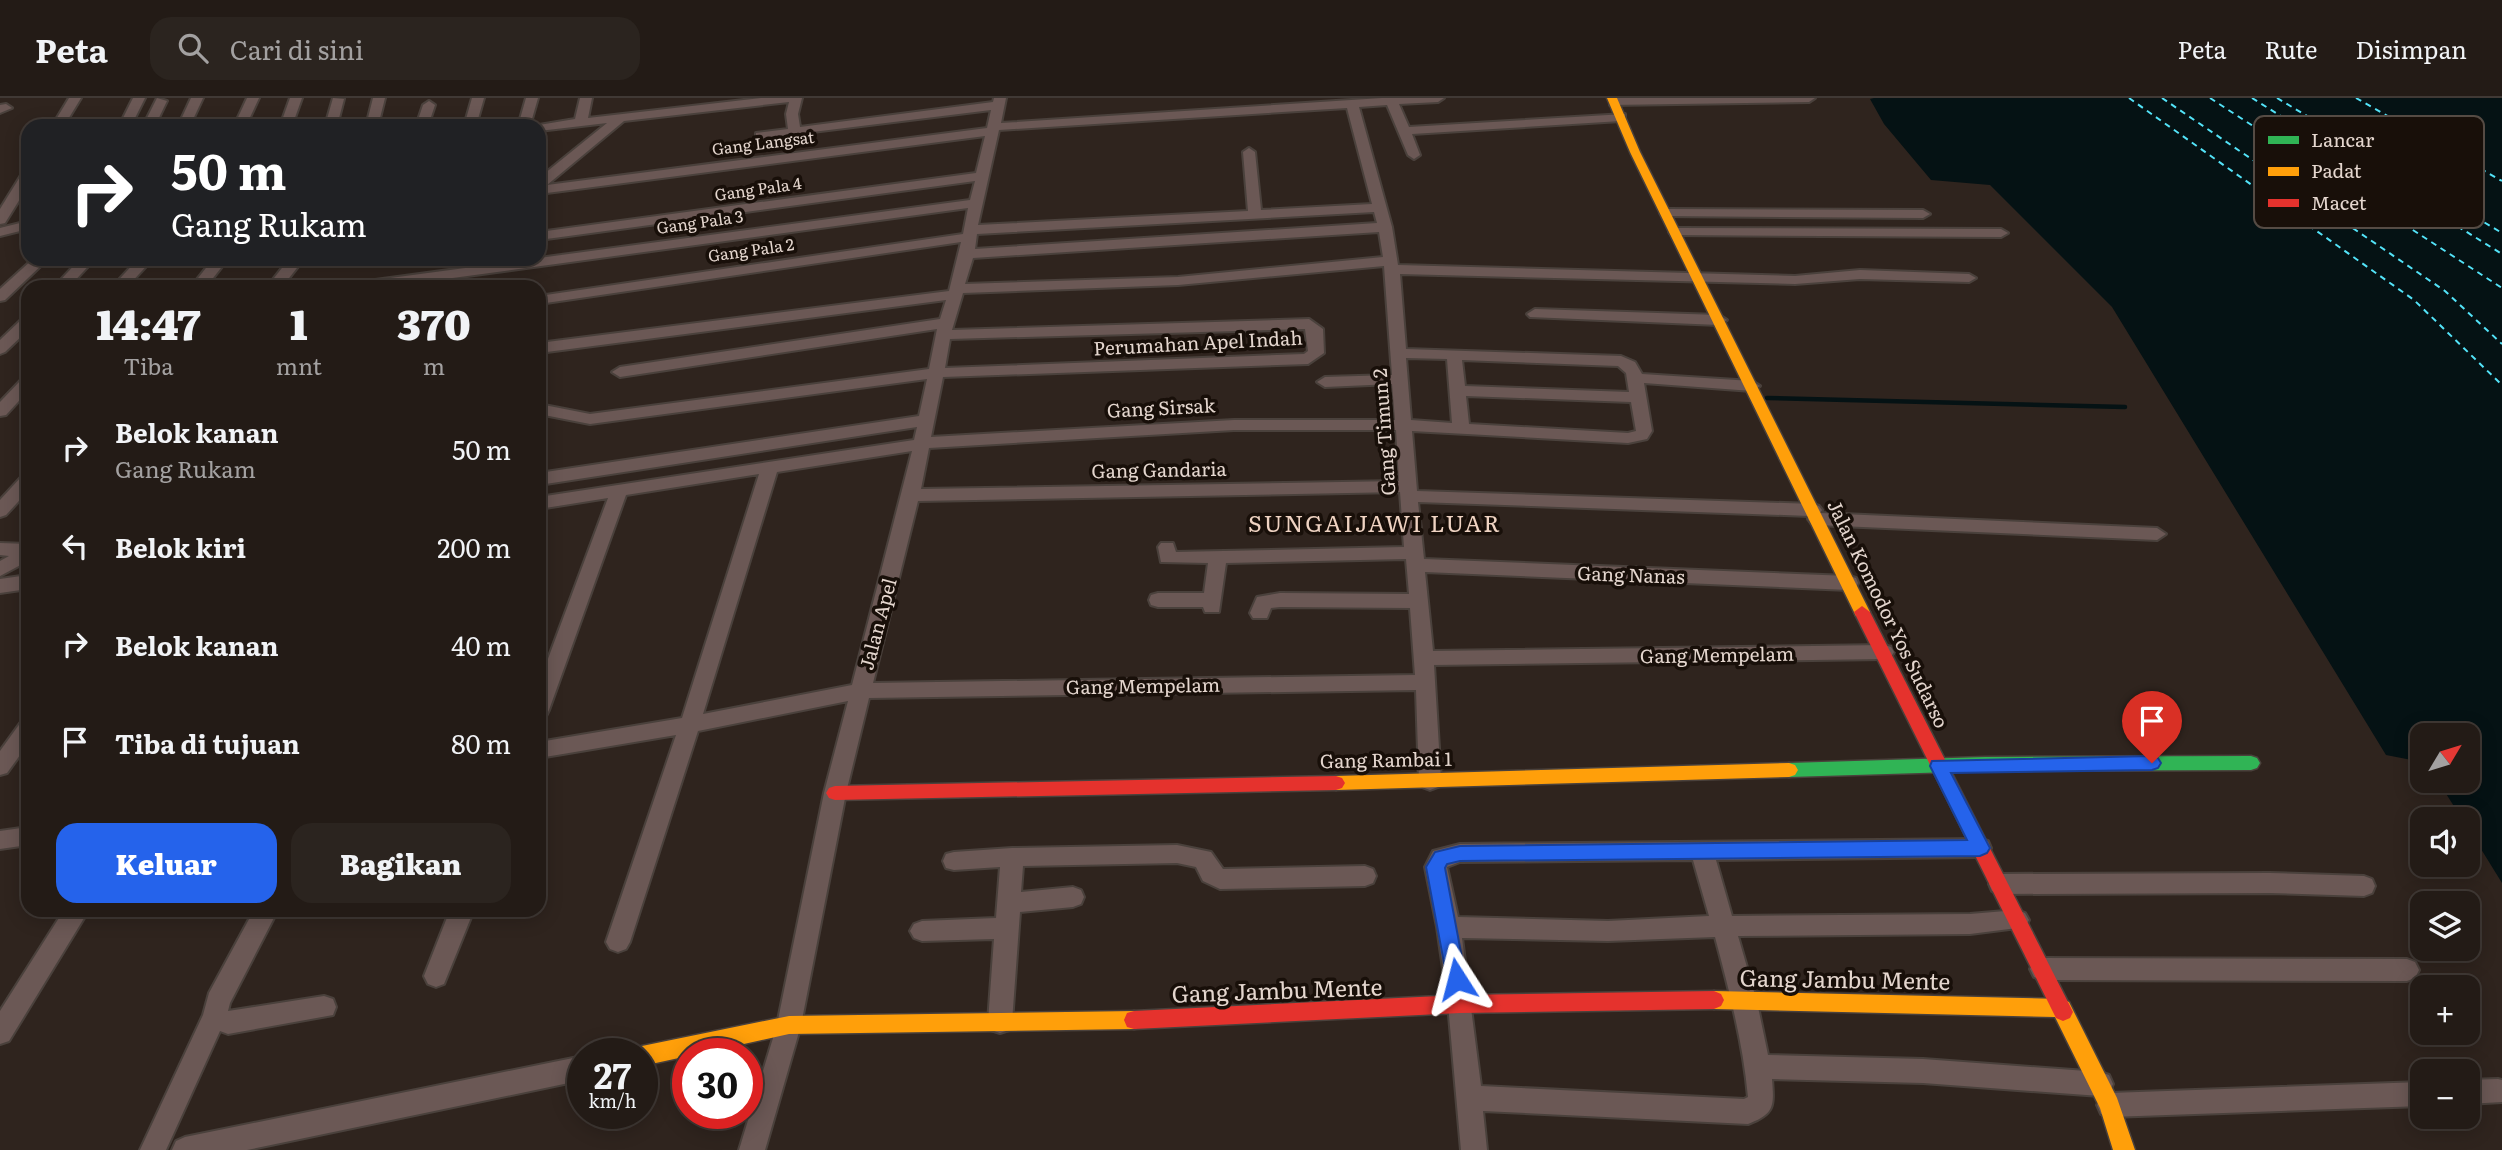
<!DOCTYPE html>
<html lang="id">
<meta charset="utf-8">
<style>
:root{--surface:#231b16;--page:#2b241f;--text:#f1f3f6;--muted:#a3a1a1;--line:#403935;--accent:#2563eb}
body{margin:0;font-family:Literata,serif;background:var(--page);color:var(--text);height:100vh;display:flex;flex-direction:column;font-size:26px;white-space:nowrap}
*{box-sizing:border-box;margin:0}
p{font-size:23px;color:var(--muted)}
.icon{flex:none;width:38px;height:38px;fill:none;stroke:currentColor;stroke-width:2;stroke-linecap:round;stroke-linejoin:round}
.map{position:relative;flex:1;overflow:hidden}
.drawer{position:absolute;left:21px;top:182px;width:525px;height:637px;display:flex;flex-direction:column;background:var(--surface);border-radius:21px;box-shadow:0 4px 18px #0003,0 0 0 2px var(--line)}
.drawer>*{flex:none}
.guide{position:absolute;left:21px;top:21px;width:525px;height:147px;border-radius:21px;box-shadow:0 4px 18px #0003,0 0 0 2px var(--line);background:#202124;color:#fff;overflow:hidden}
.needle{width:46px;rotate:52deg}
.controls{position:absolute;left:2410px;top:625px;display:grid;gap:14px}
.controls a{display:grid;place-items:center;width:70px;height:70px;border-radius:14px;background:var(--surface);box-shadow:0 4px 18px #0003,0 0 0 2px var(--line);font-size:35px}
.speed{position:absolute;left:567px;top:940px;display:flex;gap:14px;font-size:35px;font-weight:700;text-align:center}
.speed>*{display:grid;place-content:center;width:91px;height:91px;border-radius:50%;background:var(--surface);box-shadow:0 4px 18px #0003,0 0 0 2px var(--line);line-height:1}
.speed small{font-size:18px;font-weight:400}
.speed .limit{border:10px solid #d22;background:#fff;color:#111}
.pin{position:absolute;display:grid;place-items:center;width:60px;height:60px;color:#fff;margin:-72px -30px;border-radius:50% 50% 50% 0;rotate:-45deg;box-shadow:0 0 7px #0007}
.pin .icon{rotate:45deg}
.me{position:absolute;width:77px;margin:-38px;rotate:351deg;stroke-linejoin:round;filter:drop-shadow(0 0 5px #0008)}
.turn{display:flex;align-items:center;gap:24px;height:147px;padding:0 35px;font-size:32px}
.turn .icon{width:91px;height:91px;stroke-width:2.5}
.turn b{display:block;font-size:49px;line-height:60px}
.eta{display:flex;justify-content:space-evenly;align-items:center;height:119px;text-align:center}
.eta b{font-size:42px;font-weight:800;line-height:49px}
.button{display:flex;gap:14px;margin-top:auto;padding:14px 35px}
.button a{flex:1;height:80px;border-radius:21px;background:var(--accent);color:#fff;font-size:28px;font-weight:800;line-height:80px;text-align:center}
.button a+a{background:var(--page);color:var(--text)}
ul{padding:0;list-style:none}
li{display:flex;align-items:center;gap:21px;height:98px;padding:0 35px}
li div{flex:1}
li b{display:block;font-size:26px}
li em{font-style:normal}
header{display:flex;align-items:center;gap:42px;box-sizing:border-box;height:98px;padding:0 35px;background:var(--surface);border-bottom:2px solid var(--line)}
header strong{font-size:33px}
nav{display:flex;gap:38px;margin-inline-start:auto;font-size:24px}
.search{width:490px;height:63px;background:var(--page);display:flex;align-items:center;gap:18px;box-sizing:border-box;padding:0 24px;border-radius:21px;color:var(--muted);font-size:26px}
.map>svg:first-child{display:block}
</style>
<header>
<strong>Peta</strong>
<div class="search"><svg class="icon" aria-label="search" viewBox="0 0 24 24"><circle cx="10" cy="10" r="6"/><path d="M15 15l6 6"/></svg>Cari di sini</div>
<nav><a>Peta</a><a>Rute</a><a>Disimpan</a></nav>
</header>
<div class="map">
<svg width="2502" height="1052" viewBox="0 0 2502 1052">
<rect width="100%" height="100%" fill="#2f241e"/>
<path fill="#051214" d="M1874,0h628v785l-34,-55v-9h-6l-24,-38 30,-1v-45h-46v27l-36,-7 -274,-448 -122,-122 -59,-5 -47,-56 -14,-25z"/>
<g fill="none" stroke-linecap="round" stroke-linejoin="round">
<path stroke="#051214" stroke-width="4.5" d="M1767,300l358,9"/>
<g stroke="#53e3f8" stroke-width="2" stroke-dasharray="6 5" stroke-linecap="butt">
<path d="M2129,0l285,202 88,85"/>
<path d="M2162,0l283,193 57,53"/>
<path d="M2210,0l292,190"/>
<path d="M2252,0l250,156"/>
<path d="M2277,0l225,135"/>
<path d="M2356,0l146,83"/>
</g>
<g stroke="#4a413c" stroke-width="4">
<g id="street">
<path d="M69,0h12l-17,28h-12z"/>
<path d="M133,0h12l-14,28h-12z"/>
<path d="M157,0l10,3 -12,25h-12z"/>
<path d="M191,0h12l-13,28h-12z"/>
<path d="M247,0h12l-13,28h-12z"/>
<path d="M290,0h12l-10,28h-12z"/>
<path d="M333,0l11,1 -7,27h-12z"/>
<path d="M373,0h12l-7,28h-12z"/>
<path d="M472,0h12l-8,28h-12z"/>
<path d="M526,0h12l-8,28h-12z"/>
<path d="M580,0h12l-4,20 173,-20h41l-4,16 2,13 193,-25 1,-4h12l-5,25 381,-25h62l-6,4 -39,2 10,23 216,-13v6l-4,1 -209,13 8,21 -6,4 -6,-4 -21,-50 -28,2 33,120 6,38 397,11 65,-6 109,4 7,4 -7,4 -109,-3 -65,5 -395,-10 6,75 215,7 14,6 7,12 110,7 8,5 -8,5 -108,-8 8,48 -5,8 -19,4 -216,-12 5,60 396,13 6,2 3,4 -2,3 337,15 9,6 -9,6 -340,-15 -6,-2 -3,-4 2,-3 -392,-14 6,57 425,17 7,2 2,5 -2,5 -7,2 -424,-18 8,79 451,-6 7,2 3,5 -3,5 -7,2 -450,6 7,116 -3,6 -8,3 -8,-3 -3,-6 -3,-91 -547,8 -23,95 -45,232 -36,125h-26l38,-125 47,-232 24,-92 -150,30 -68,211 -4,7 -8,3 -8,-3 -4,-7 70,-207 -137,23v-16l143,-24 77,-244 -133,21 -77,215 -3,6 -7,2v-35l69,-185 -69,11v-12l375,-57 3,-13 -378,58v-12l380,-57 8,-37 -337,45 -51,-10v-10l51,10 339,-45 8,-40 -317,48 -8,-5 8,-5 320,-48 6,-19 -407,53v-10l410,-52 12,-49 -422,62v-8l424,-62 5,-26 -582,79h-40l7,-4 617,-83 5,-19 -436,59v-8l437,-59 9,-37 -446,58v-16l68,-55 -68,8v-5h-6l42,-7zM789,4l-3,12 2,15 -32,4v6l235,-29 -4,18 -440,57 77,-64zM1347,10l25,96 -111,6 -6,-58 -6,-4 -6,4 5,59 -270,14 21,-95zM1374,114l3,11 -402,26 2,-15zM1379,134l4,25 -205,20 -213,7 8,-26zM1384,168l8,109 -67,2 -8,5 8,5 67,-3 3,36h-161l-303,17 12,-60 365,-13 16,-11 -1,-24 -14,-10 -357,11 11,-37 215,-8zM1305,231l3,22 -4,3 -359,14 5,-29zM1406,260l41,1 5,64 -41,-3zM1462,262l156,6 8,7 3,19 -164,-6zM1466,298l165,6 5,29 -8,2 -159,-9zM1234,332h162l3,51 -478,8 8,-41zM912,353l-60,234 -149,29 74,-242zM1400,394l4,55 -228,5 -3,-9h-12l-3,4 3,15 47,1 -4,30h-46l-7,2 -2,5 2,5 7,2h45l2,5h14l7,-49 180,-4 3,35 -129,-1 -23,4 -7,16 3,5h14l4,-10 9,-1 130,1 5,67 -542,8 45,-182z"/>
<path d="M1614,0h201l-6,4 -199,3v-6z"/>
<path d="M429,3l6,4 -7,21h-12l7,-21z"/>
<path d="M0,7l6,-1 6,4 -12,5z"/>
<path d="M28,73v15l-23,37 -5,1v-15l23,-37z"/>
<path d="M1667,111l256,1 7,4 -7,4 -261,-2 -2,-3z"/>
<path d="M28,123v8l-28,7v-8z"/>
<path d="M1676,130l325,1 7,4 -7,4 -330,-2 -2,-3z"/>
<path d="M33,161h15l-43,41 -5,1v-12z"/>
<path d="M80,161h15l-26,28h-15z"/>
<path d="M138,161h15l-26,28h-15z"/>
<path d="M213,161h15l-22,28h-15z"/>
<path d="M289,161h15l-22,28h-15z"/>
<path d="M1535,211l184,6 8,5 -8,5 -189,-8 -3,-3z"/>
<path d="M28,218v14l-23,22 -5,2v-14l23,-22z"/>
<path d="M28,279v14l-22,24 -6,1v-14l22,-23z"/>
<path d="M28,376v17l-22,24 -6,2v-17l22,-24z"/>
<path d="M0,445l28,1v17l-28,15v-15l9,-5 -9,-1z"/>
<path d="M28,477v14l-28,4v-14z"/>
<path d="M28,622v24l-21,29 -7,2v-24l21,-29z"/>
<path d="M28,729v18l-28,4v-18z"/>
<path d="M1980,741l8,2 3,7 -3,7 -8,2 -264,3 16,56 238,-2 47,-4 8,3 4,7 -4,7 -55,7 -232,2 19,66 11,53 155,4 177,13 9,3 4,9 -4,9 -9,3 -177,-13 -151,-4c2,27 3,35 -24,45l-265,-13 4,39h-26l-13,-146 -11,-77 -12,-60 8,-16 27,-7zM1693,762l16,56 -101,5 -150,-4 -11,-50 13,-5zM1715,839c14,53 28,105 33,160l-4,2 -263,-13 -19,-148 146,3z"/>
<path d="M1177,747l34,7 12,17 142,-3 8,3 3,7 -3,7 -8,3 -145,3 -17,-8 -7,-14 -19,-4 -154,3 -2,26 52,-5 8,3 3,7 -3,7 -8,3 -53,5 -8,110 -3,8 -9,3 -9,-3 -3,-8 6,-83 -72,2 -8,-3 -4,-7 4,-7 8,-3 74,-3 4,-51 -46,3 -8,-2 -3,-7 3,-7 8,-2 58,-4z"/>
<path d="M2270,775l94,3 8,3 3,7 -3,7 -8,3 -94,-3 -270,1 -8,-3 -3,-7 3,-7 8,-3z"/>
<path d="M64,812h25l-80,131 -9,3v-33z"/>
<path d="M254,812h24l-48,93 -2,8 96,-15 9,3 3,8 -3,8 -105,19 -8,-3 -54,119h-26l63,-135 6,-22z"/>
<path d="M450,812h24l-30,74 -8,3 -8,-3 -4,-8z"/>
<path d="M2042,860l365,1 8,3 4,8 -4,8 -8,3 -365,-1 -8,-3 -4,-8 4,-8z"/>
<path d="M583,958v24l-336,70h-75l4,-9 9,-4z"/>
<path d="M2498,981l4,1v22l-34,2v-24z"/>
<path d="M2422,984v24l-312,11 -9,-3 -4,-9 4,-9 9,-3z"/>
</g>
</g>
<g stroke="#4a413c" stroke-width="3">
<path id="fast" d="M2251,658l6,2 3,5 -3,5 -6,2 -266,1 -196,6 -6,-2 -3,-5 3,-5 6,-2 196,-6z"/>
</g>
<g stroke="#4a413c" stroke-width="3">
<g id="slow">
<path d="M1607,0h10l23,54 230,460 -2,4h-12l-2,-4 -224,-460z"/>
<path d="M1789,665l6,2 3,5 -3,5 -6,2 -453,13 -6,-2 -3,-5 3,-5 6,-2z"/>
<path d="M1714,893l348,8 7,3 48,96 18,52h-22l-13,-42 -45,-91 -341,-8 -7,-3 -3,-6 3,-6z"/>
<path d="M1134,913l7,2 3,7 -3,7 -7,2 -345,5 -90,20h-11v2l-46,10v-12h-9l2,-5 7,-3 147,-30z"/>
</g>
</g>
<g stroke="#4a413c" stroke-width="3">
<g id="jam">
<path d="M1862,508l8,6 200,394 3,6 -3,6 -7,3 -7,-3 -202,-406z"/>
<path d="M1336,678l6,2 3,5 -3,5 -6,2 -501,10 -6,-2 -3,-5 3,-5 6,-2z"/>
<path d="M1714,893l7,3 3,6 -3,6 -7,3 -254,4 -326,16 -7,-2 -3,-7 3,-7 7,-2 326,-16z"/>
</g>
</g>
<use href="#street" fill="#6b5855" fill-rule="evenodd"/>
<use href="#fast" fill="#30b455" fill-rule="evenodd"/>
<use href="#slow" fill="#ff9f0a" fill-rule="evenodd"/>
<use href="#jam" fill="#e5322d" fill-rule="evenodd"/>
</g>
<path fill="#2563eb" stroke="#184099" stroke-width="2" d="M2152,658l6,2 3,5 -3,5 -6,2 -201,3 39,75 -3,5 -7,3 -520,5 -13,3 -2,4 21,111 -2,6 -7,3 -8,-3 -2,-6 -21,-112 9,-15 25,-6 507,-6 -37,-74 2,-5z"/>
<g text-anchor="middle" stroke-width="7" stroke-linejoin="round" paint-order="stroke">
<g font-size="16" fill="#e4d6ce" stroke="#180f09">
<text transform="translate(763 45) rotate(-7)" y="6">Gang Langsat</text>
<text transform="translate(758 91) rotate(-8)" y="6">Gang Pala 4</text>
<text transform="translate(700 124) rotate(-8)" y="6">Gang Pala 3</text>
<text transform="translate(751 152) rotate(-8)" y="6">Gang Pala 2</text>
</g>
<g font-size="19" fill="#e4d6ce" stroke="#180f09">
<text transform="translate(1198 245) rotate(-3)" y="7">Perumahan Apel Indah</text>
<text transform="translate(1161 310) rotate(-3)" y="7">Gang Sirsak</text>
<text transform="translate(1384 334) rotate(-94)" y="7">Gang Timun 2</text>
<text transform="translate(1159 372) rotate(-1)" y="7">Gang Gandaria</text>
<text transform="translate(1631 477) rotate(2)" y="7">Gang Nanas</text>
<text transform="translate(1888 516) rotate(64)" y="7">Jalan Komodor Yos Sudarso</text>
<text transform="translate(878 526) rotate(-75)" y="7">Jalan Apel</text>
<text transform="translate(1717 557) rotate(-1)" y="7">Gang Mempelam</text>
<text transform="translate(1143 588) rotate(-1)" y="7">Gang Mempelam</text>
<text transform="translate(1386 662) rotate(-1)" y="7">Gang Rambai 1</text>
</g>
<g font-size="23" letter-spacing="2" fill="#efd3c2" stroke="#180f09">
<text x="1375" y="434">SUNGAIJAWI LUAR</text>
</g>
<g font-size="23" fill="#e4d6ce" stroke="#180f09">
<text transform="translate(1845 882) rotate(1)" y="8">Gang Jambu Mente</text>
<text transform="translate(1277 893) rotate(-2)" y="8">Gang Jambu Mente</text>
</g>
</g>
<rect x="2254" y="18" width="230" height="112" rx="10" fill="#180f09" stroke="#554b44" stroke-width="2"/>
<rect x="2268" y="38" width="31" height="8" fill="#30b455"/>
<rect x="2268" y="69" width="31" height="9" fill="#ff9f0a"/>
<rect x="2268" y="101" width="31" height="8" fill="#e5322d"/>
<g font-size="19" fill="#e4d6ce">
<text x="2311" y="49">Lancar</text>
<text x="2311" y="80">Padat</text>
<text x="2311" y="112">Macet</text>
</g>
</svg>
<div class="controls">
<a><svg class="needle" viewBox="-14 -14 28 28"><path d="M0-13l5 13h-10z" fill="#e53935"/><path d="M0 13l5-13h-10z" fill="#a3a1a1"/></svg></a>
<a><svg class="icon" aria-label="sound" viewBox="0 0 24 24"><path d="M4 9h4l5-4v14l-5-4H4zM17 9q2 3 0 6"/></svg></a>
<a><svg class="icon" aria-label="layers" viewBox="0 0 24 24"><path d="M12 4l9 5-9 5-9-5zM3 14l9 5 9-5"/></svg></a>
<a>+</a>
<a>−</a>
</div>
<div class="speed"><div>27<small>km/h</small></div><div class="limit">30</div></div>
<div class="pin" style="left:2152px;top:665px;background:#d93025"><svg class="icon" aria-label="arrive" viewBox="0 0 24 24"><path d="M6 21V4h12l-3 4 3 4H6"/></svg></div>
<svg class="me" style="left:1457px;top:881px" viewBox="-20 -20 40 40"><path d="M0-17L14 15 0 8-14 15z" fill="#2563eb" stroke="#fff" stroke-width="4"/></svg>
<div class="guide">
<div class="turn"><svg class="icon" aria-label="right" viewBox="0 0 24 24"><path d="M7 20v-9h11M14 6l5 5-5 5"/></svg><div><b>50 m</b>Gang Rukam</div></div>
</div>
<section class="drawer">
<div class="eta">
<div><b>14:47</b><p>Tiba</p></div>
<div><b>1</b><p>mnt</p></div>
<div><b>370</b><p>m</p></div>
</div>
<ul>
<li><svg class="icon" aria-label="right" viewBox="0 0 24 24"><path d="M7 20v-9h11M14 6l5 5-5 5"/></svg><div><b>Belok kanan</b><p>Gang Rukam</p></div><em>50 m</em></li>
<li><svg class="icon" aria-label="left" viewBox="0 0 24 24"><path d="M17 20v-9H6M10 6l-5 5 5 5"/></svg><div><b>Belok kiri</b></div><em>200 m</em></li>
<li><svg class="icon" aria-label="right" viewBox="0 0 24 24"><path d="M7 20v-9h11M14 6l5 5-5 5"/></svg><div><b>Belok kanan</b></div><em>40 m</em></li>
<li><svg class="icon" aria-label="arrive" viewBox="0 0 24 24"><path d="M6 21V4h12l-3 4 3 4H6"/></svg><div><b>Tiba di tujuan</b></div><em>80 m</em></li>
</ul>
<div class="button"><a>Keluar</a><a>Bagikan</a></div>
</section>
</div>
